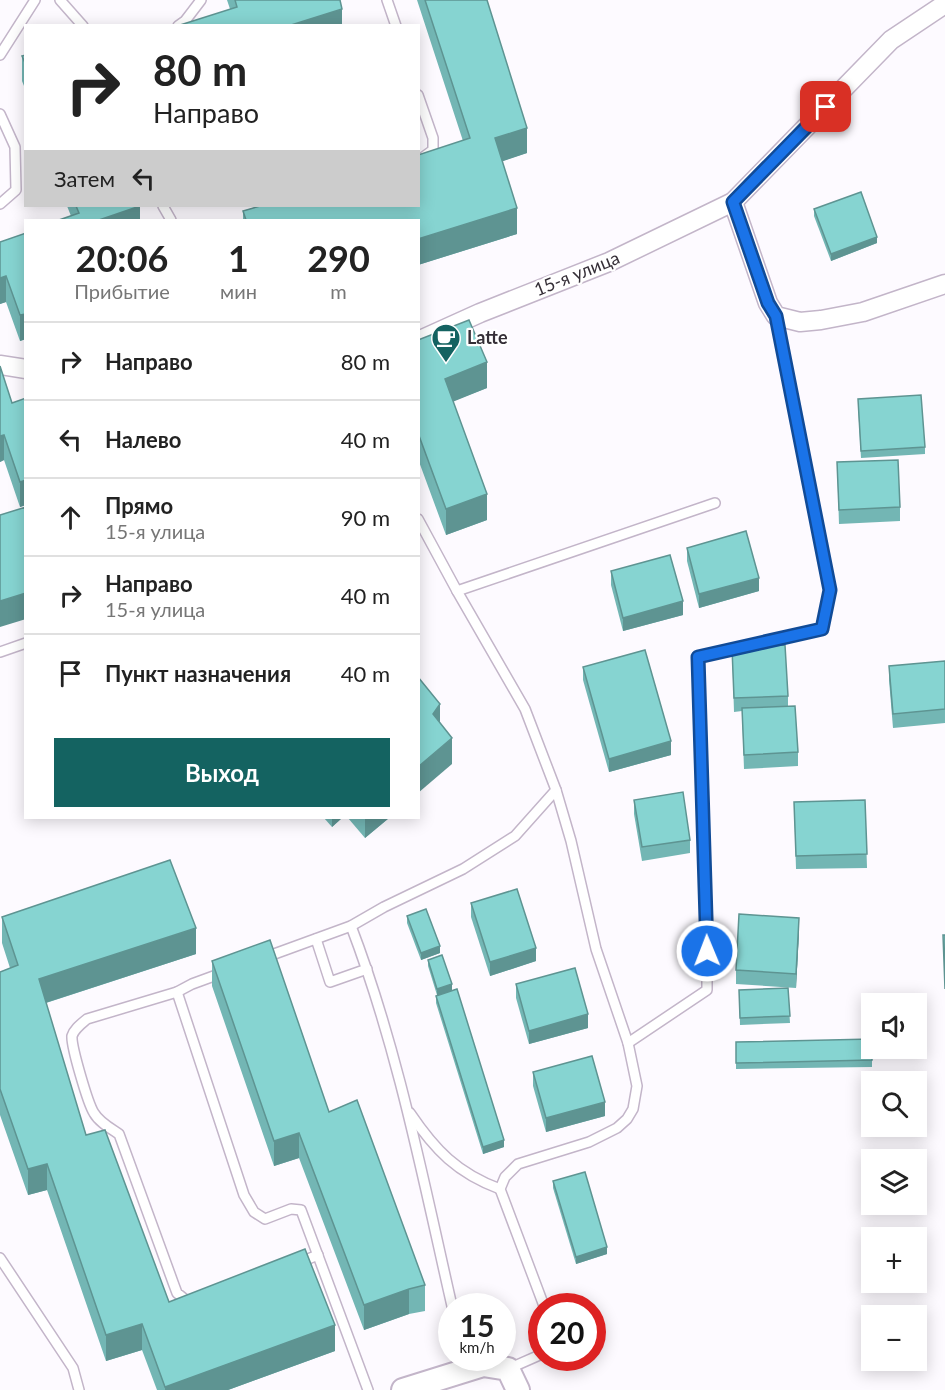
<!DOCTYPE html>
<html lang="ru">
<meta charset="utf-8">
<style>
:root{--surface:#fff;--page:#f6f6f6;--text:#222;--muted:#767676;--line:#e0e0e0;--accent:#146361}
body{margin:0;font-family:Lato,sans-serif;background:var(--page);color:var(--text);height:100vh;display:flex;flex-direction:column;font-size:22px;white-space:nowrap}
*{box-sizing:border-box;margin:0}
p{font-size:20px;color:var(--muted)}
.icon{flex:none;width:33px;height:33px;fill:none;stroke:currentColor;stroke-width:2;stroke-linecap:round;stroke-linejoin:round}
.map{position:relative;flex:1;overflow:hidden}
.side{position:absolute;left:24px;top:219px;width:396px;height:600px;display:flex;flex-direction:column;background:var(--surface);border-radius:0px;box-shadow:0 3px 15px #0003}
.side>*{flex:none}
.guide{position:absolute;left:24px;top:24px;width:396px;height:183px;border-radius:0px;box-shadow:0 3px 15px #0003;background:#fff;color:var(--text);overflow:hidden}
.controls{position:absolute;left:861px;top:993px;display:grid;gap:12px}
.controls a{display:grid;place-items:center;width:66px;height:66px;border-radius:0px;background:var(--surface);box-shadow:0 3px 15px #0003;font-size:30px}
.speed{position:absolute;left:438px;top:1293px;display:flex;gap:12px;font-size:30px;font-weight:700;text-align:center}
.speed>*{display:grid;place-content:center;width:78px;height:78px;border-radius:50%;background:var(--surface);box-shadow:0 3px 15px #0003;line-height:1}
.speed small{font-size:15px;font-weight:400}
.speed .limit{border:9px solid #d22;background:#fff;color:#111}
.pin{position:absolute;display:grid;place-items:center;width:51px;height:51px;color:#fff;margin:-26px;border-radius:12px;box-shadow:0 3px 9px #0006}
.me{position:absolute;width:66px;margin:-33px;rotate:359deg;stroke-linejoin:round;filter:drop-shadow(0 0 4px #0008)}
.turn{display:flex;align-items:center;gap:21px;height:126px;padding:0 30px;font-size:27px}
.turn .icon{width:78px;height:78px;stroke-width:2.5}
.turn b{display:block;font-size:42px;line-height:51px}
.then{display:flex;align-items:center;height:57px;padding:0 30px;background:#0003;gap:12px;font-size:22px}
.eta{display:flex;justify-content:space-evenly;align-items:center;height:102px;text-align:center}
.eta b{font-size:36px;font-weight:700;line-height:42px}
.primary-button{display:flex;gap:12px;margin-top:auto;padding:12px 30px}
.primary-button a{flex:1;height:69px;border-radius:0px;background:var(--accent);color:#fff;font-size:24px;font-weight:700;line-height:69px;text-align:center}
ul{padding:0;list-style:none}
li{display:flex;align-items:center;gap:18px;height:78px;padding:0 30px;border-top:2px solid var(--line)}
li div{flex:1}
li b{display:block;font-size:22px}
li em{font-style:normal}
.map>svg:first-child{display:block}
</style>
<div class="map">
<svg width="945" height="1390" viewBox="0 0 945 1390">
<rect width="100%" height="100%" fill="#fdfaff"/>
<g fill="none" stroke-linecap="round" stroke-linejoin="round">
<g stroke="#c3b5c9" stroke-width="12">
<g id="service">
<path d="M60,0l23,26"/>
<path d="M387,0l9,26"/>
<path d="M178,26l7,-5 16,-21"/>
<path d="M0,55l35,-55"/>
<path d="M418,95l15,43v12l-15,11"/>
<path d="M0,114l15,33 1,43 -16,14"/>
<path d="M163,206l8,14"/>
<path d="M418,519l39,72 68,118 31,81 15,51 25,108 32,94 9,43 -4,23 -6,10 -10,9 -28,14 -71,22 -13,13 -5,12 44,117"/>
<path d="M457,591l258,-88"/>
<path d="M0,652l26,-9"/>
<path d="M351,926c47,123 72,253 101,380"/>
<path d="M316,939l14,43 37,-13"/>
<path d="M266,957l85,-31 33,-19 79,-38 52,-33 41,-46"/>
<path d="M177,992l67,203 10,17 11,7 26,-10 10,1 67,180"/>
<path d="M628,1043l79,-53v-58l-9,-275 124,-28 8,-39 -54,-274"/>
<path d="M410,1113c25,37 47,60 90,76"/>
<path d="M0,1258l73,110 6,22"/>
<path d="M298,1263l20,-8"/>
<path d="M192,1300l-5,1 -10,-8 -3,-8 -55,-151c-9,-6 -20,-12 -25,-21 -6,-9 -23,-67 -22,-77 2,-7 9,-12 15,-17l90,-27 15,-8 30,-11"/>
<path d="M508,1369l34,-15"/>
</g>
</g>
<g stroke="#c3b5c9" stroke-width="21">
<g id="minor">
<path d="M733,202l35,101 8,13 24,6 21,-2 42,-8 82,-28"/>
<path d="M418,341l62,-28 129,-51 124,-60 158,-162 54,-36"/>
<path d="M0,365l26,4"/>
</g>
</g>
<g stroke="#c3b5c9" stroke-width="26">
<path id="tertiary" d="M403,1390l80,-25 25,4 10,21"/>
</g>
<use href="#service" stroke="#fff" stroke-width="9"/>
<use href="#minor" stroke="#fff" stroke-width="18"/>
<use href="#tertiary" stroke="#fff" stroke-width="22"/>
</g>
<g fill="#73b6b4">
<path d="M227,0h113l2,26 -112,-17z"/>
<path d="M417,0h70l40,153 -25,8 15,73 -99,31v-45h-175v-9l220,-70z"/>
<path d="M26,55v36l-4,-10v-25z"/>
<path d="M67,206h73v14l-69,-4z"/>
<path d="M814,209l63,34 -46,18 -17,-45z"/>
<path d="M26,233v106l-6,2 -14,-39 -6,2v-62z"/>
<path d="M418,340l69,48 -34,13 34,119 -41,15 -28,-76z"/>
<path d="M0,366l12,37 14,-5v107l-6,2 -16,-47 -4,2z"/>
<path d="M858,406l67,41v7l-64,4z"/>
<path d="M837,462l63,45v14l-61,3z"/>
<path d="M687,548l72,43 -60,17 -12,-47z"/>
<path d="M611,571l72,44 -60,16 -12,-46z"/>
<path d="M732,648l56,48v10l10,46v14l-54,3 -2,-58 -8,1z"/>
<path d="M945,661v62l-52,5 -4,-48v-14z"/>
<path d="M583,667l88,88 -62,17 -26,-92z"/>
<path d="M634,800l56,40v13l-48,8 -8,-47z"/>
<path d="M865,800l2,68 -71,1 -2,-67z"/>
<path d="M324,818h18l-10,9z"/>
<path d="M348,818h41l-24,20z"/>
<path d="M471,903l65,58 -46,15 -19,-59z"/>
<path d="M407,916l33,37 -19,7 -14,-37z"/>
<path d="M2,917l194,37 -150,49 40,132 83,167 166,49 -107,39h-71l-15,-40 -36,11 -59,-171 -19,5 -28,-80v-143l10,-4 -8,-25z"/>
<path d="M799,932l-3,56 -60,-4v-14z"/>
<path d="M428,960l24,31 52,156 -21,7 -47,-151v-7l1,-1 -9,-29z"/>
<path d="M212,961l117,151 96,173v26l-16,3 -45,16 -65,-172 -25,8 -62,-180z"/>
<path d="M516,984l72,44 -59,16 -13,-46z"/>
<path d="M788,988l2,35 -50,2 -1,-35z"/>
<path d="M736,1042l136,6v19l-136,2z"/>
<path d="M533,1072l72,44 -59,16 -13,-46z"/>
<path d="M553,1181l54,73 -31,10 -23,-76z"/>
</g>
<g fill="#5e9492">
<path d="M342,9v17h-54z"/>
<path d="M527,128v25l-32,11v-26z"/>
<path d="M140,206v14h-41z"/>
<path d="M517,208v26l-99,31v-26z"/>
<path d="M877,237v6l-46,18v-7z"/>
<path d="M6,276v26l-6,2v-26z"/>
<path d="M26,314v25l-6,2v-26z"/>
<path d="M487,362v26l-42,17v-26z"/>
<path d="M4,435v25l-4,2v-26z"/>
<path d="M26,480v25l-6,2v-25z"/>
<path d="M487,494v26l-41,15v-26z"/>
<path d="M759,578v13l-60,17v-14z"/>
<path d="M26,593v26l-26,8v-26z"/>
<path d="M683,601v14l-60,16v-13z"/>
<path d="M440,704v25l-7,-15z"/>
<path d="M452,738v26l-34,29v-26z"/>
<path d="M671,741v14l-62,17v-13z"/>
<path d="M332,818h10l-10,9z"/>
<path d="M365,818h24l-24,20z"/>
<path d="M799,918v14l-3,56v-14z"/>
<path d="M196,928v26l-157,51v-26z"/>
<path d="M440,946v7l-19,7v-7z"/>
<path d="M536,948v13l-46,15v-14z"/>
<path d="M452,984v7l-15,5v-7z"/>
<path d="M588,1014v14l-59,16v-13z"/>
<path d="M605,1102v14l-59,16v-14z"/>
<path d="M299,1133v25l-25,8v-25z"/>
<path d="M504,1140v7l-21,7v-7z"/>
<path d="M47,1164v26l-19,5v-26z"/>
<path d="M607,1247v7l-31,10v-7z"/>
<path d="M409,1289v25l-45,16v-25z"/>
<path d="M142,1324v26l-36,11v-26z"/>
<path d="M335,1325v26l-107,39h-63v-3z"/>
</g>
<g fill="#86d4d1" stroke="#5e9492" stroke-width="1.5">
<path d="M235,0h105l2,9 -54,17h-111l60,-19z"/>
<path d="M425,0h62l40,128 -32,10 22,70 -99,31v-19h-172l-3,-9 17,-5h158v-51l52,-17z"/>
<path d="M26,55v10l-4,-9z"/>
<path d="M861,192l16,45 -46,17 -17,-45z"/>
<path d="M76,206h64l-41,14h-40l20,-7z"/>
<path d="M26,233v81l-6,1 -14,-39 -6,2v-36z"/>
<path d="M469,320l18,42 -42,17 42,115 -41,15 -28,-76v-93z"/>
<path d="M0,366l12,37 14,-5v82l-6,2 -16,-47 -4,1z"/>
<path d="M921,395l4,52 -64,4 -3,-52z"/>
<path d="M898,460l2,47 -61,3 -2,-48z"/>
<path d="M26,507v86l-26,8v-86z"/>
<path d="M746,531l13,47 -60,16 -12,-46z"/>
<path d="M670,555l13,46 -60,17 -12,-47z"/>
<path d="M785,645l3,51 -54,2 -2,-50z"/>
<path d="M645,650l26,91 -62,18 -26,-92z"/>
<path d="M945,661v48l-52,5 -4,-48z"/>
<path d="M418,677l22,27 -7,10 19,24 -34,29z"/>
<path d="M795,706l3,46 -54,3 -2,-47z"/>
<path d="M683,792l7,48 -48,7 -8,-47z"/>
<path d="M865,800l2,54 -71,2 -2,-54z"/>
<path d="M170,860l26,68 -157,51 47,156 19,-5 64,172 136,-53 30,76 -170,62 -23,-63 -36,11 -59,-171 -19,5 -28,-80v-117l18,-7 -16,-48z"/>
<path d="M517,889l19,59 -46,14 -19,-59z"/>
<path d="M426,909l14,37 -19,7 -14,-37z"/>
<path d="M739,914l60,4 -3,56 -60,-4z"/>
<path d="M943,935h2v54z"/>
<path d="M270,940l59,172 28,-12 68,185 -16,4 -45,16 -65,-172 -25,8 -62,-180z"/>
<path d="M442,955l10,29 -15,5 -9,-29z"/>
<path d="M575,968l13,46 -59,17 -13,-47z"/>
<path d="M788,988l2,28 -50,2 -1,-28z"/>
<path d="M457,989l47,151 -21,7 -47,-151z"/>
<path d="M872,1039v21l-136,3v-21z"/>
<path d="M592,1056l13,46 -59,16 -13,-46z"/>
<path d="M585,1172l22,75 -31,10 -23,-76z"/>
</g>
<g fill="none" stroke-linecap="round" stroke-linejoin="round">
<g stroke="#114b97" stroke-width="15">
<path id="route" d="M707,951l-9,-294 124,-28 8,-39 -54,-274 -8,-13 -35,-101 93,-95"/>
</g>
<use href="#route" stroke="#1a73e8" stroke-width="10"/>
</g>
<defs>
<g id="cafe-pin" transform="scale(1.5)"><path d="M0 17L-7.5 6A9.5 9.5 0 1 1 7.5 6Z" fill="#146361" stroke="#fff"/><path d="M-5.5-4.5H6V0H3Q3 3.5 0 3.5H-2.5Q-5.5 3.5-5.5 0ZM3-3.2v2h1.7v-2ZM-6 4.5H4V6H-6Z" fill="#fff"/></g>
</defs>
<g fill-rule="evenodd">
<use href="#cafe-pin" x="446" y="338"/>
</g>
<g text-anchor="middle" stroke-width="4.5" stroke-linejoin="round" paint-order="stroke">
<g font-size="18" fill="#352f37" stroke="#fff">
<text transform="translate(577 274) rotate(-22)" y="6">15-я улица</text>
</g>
<g font-size="18" font-weight="bold" fill="#352f37" stroke="#fff" text-anchor="start">
<text x="467" y="344">Latte</text>
</g>
</g>
</svg>
<div class="controls">
<a><svg class="icon" aria-label="sound" viewBox="0 0 24 24"><path d="M4 9h4l5-4v14l-5-4H4zM17 9q2 3 0 6"/></svg></a>
<a><svg class="icon" aria-label="search" viewBox="0 0 24 24"><circle cx="10" cy="10" r="6"/><path d="M15 15l6 6"/></svg></a>
<a><svg class="icon" aria-label="layers" viewBox="0 0 24 24"><path d="M12 4l9 5-9 5-9-5zM3 14l9 5 9-5"/></svg></a>
<a>+</a>
<a>−</a>
</div>
<div class="speed"><div>15<small>km/h</small></div><div class="limit">20</div></div>
<div class="pin" style="left:826px;top:107px;background:#d93025"><svg class="icon" aria-label="arrive" viewBox="0 0 24 24"><path d="M6 21V4h12l-3 4 3 4H6"/></svg></div>
<svg class="me" style="left:707px;top:951px" viewBox="-20 -20 40 40"><circle r="17" fill="#1a73e8" stroke="#fff" stroke-width="3"/><path d="M0-11L8 9 0 5-8 9z" fill="#fff"/></svg>
<div class="guide">
<div class="turn"><svg class="icon" aria-label="right" viewBox="0 0 24 24"><path d="M7 20v-9h11M14 6l5 5-5 5"/></svg><div><b>80 m</b>Направо</div></div>
<div class="then">Затем<svg class="icon" aria-label="left" viewBox="0 0 24 24"><path d="M17 20v-9H6M10 6l-5 5 5 5"/></svg></div>
</div>
<section class="side">
<div class="eta">
<div><b>20:06</b><p>Прибытие</p></div>
<div><b>1</b><p>мин</p></div>
<div><b>290</b><p>m</p></div>
</div>
<ul>
<li><svg class="icon" aria-label="right" viewBox="0 0 24 24"><path d="M7 20v-9h11M14 6l5 5-5 5"/></svg><div><b>Направо</b></div><em>80 m</em></li>
<li><svg class="icon" aria-label="left" viewBox="0 0 24 24"><path d="M17 20v-9H6M10 6l-5 5 5 5"/></svg><div><b>Налево</b></div><em>40 m</em></li>
<li><svg class="icon" aria-label="ahead" viewBox="0 0 24 24"><path d="M12 20V5M6 11l6-6 6 6"/></svg><div><b>Прямо</b><p>15-я улица</p></div><em>90 m</em></li>
<li><svg class="icon" aria-label="right" viewBox="0 0 24 24"><path d="M7 20v-9h11M14 6l5 5-5 5"/></svg><div><b>Направо</b><p>15-я улица</p></div><em>40 m</em></li>
<li><svg class="icon" aria-label="arrive" viewBox="0 0 24 24"><path d="M6 21V4h12l-3 4 3 4H6"/></svg><div><b>Пункт назначения</b></div><em>40 m</em></li>
</ul>
<div class="primary-button"><a>Выход</a></div>
</section>
</div>
